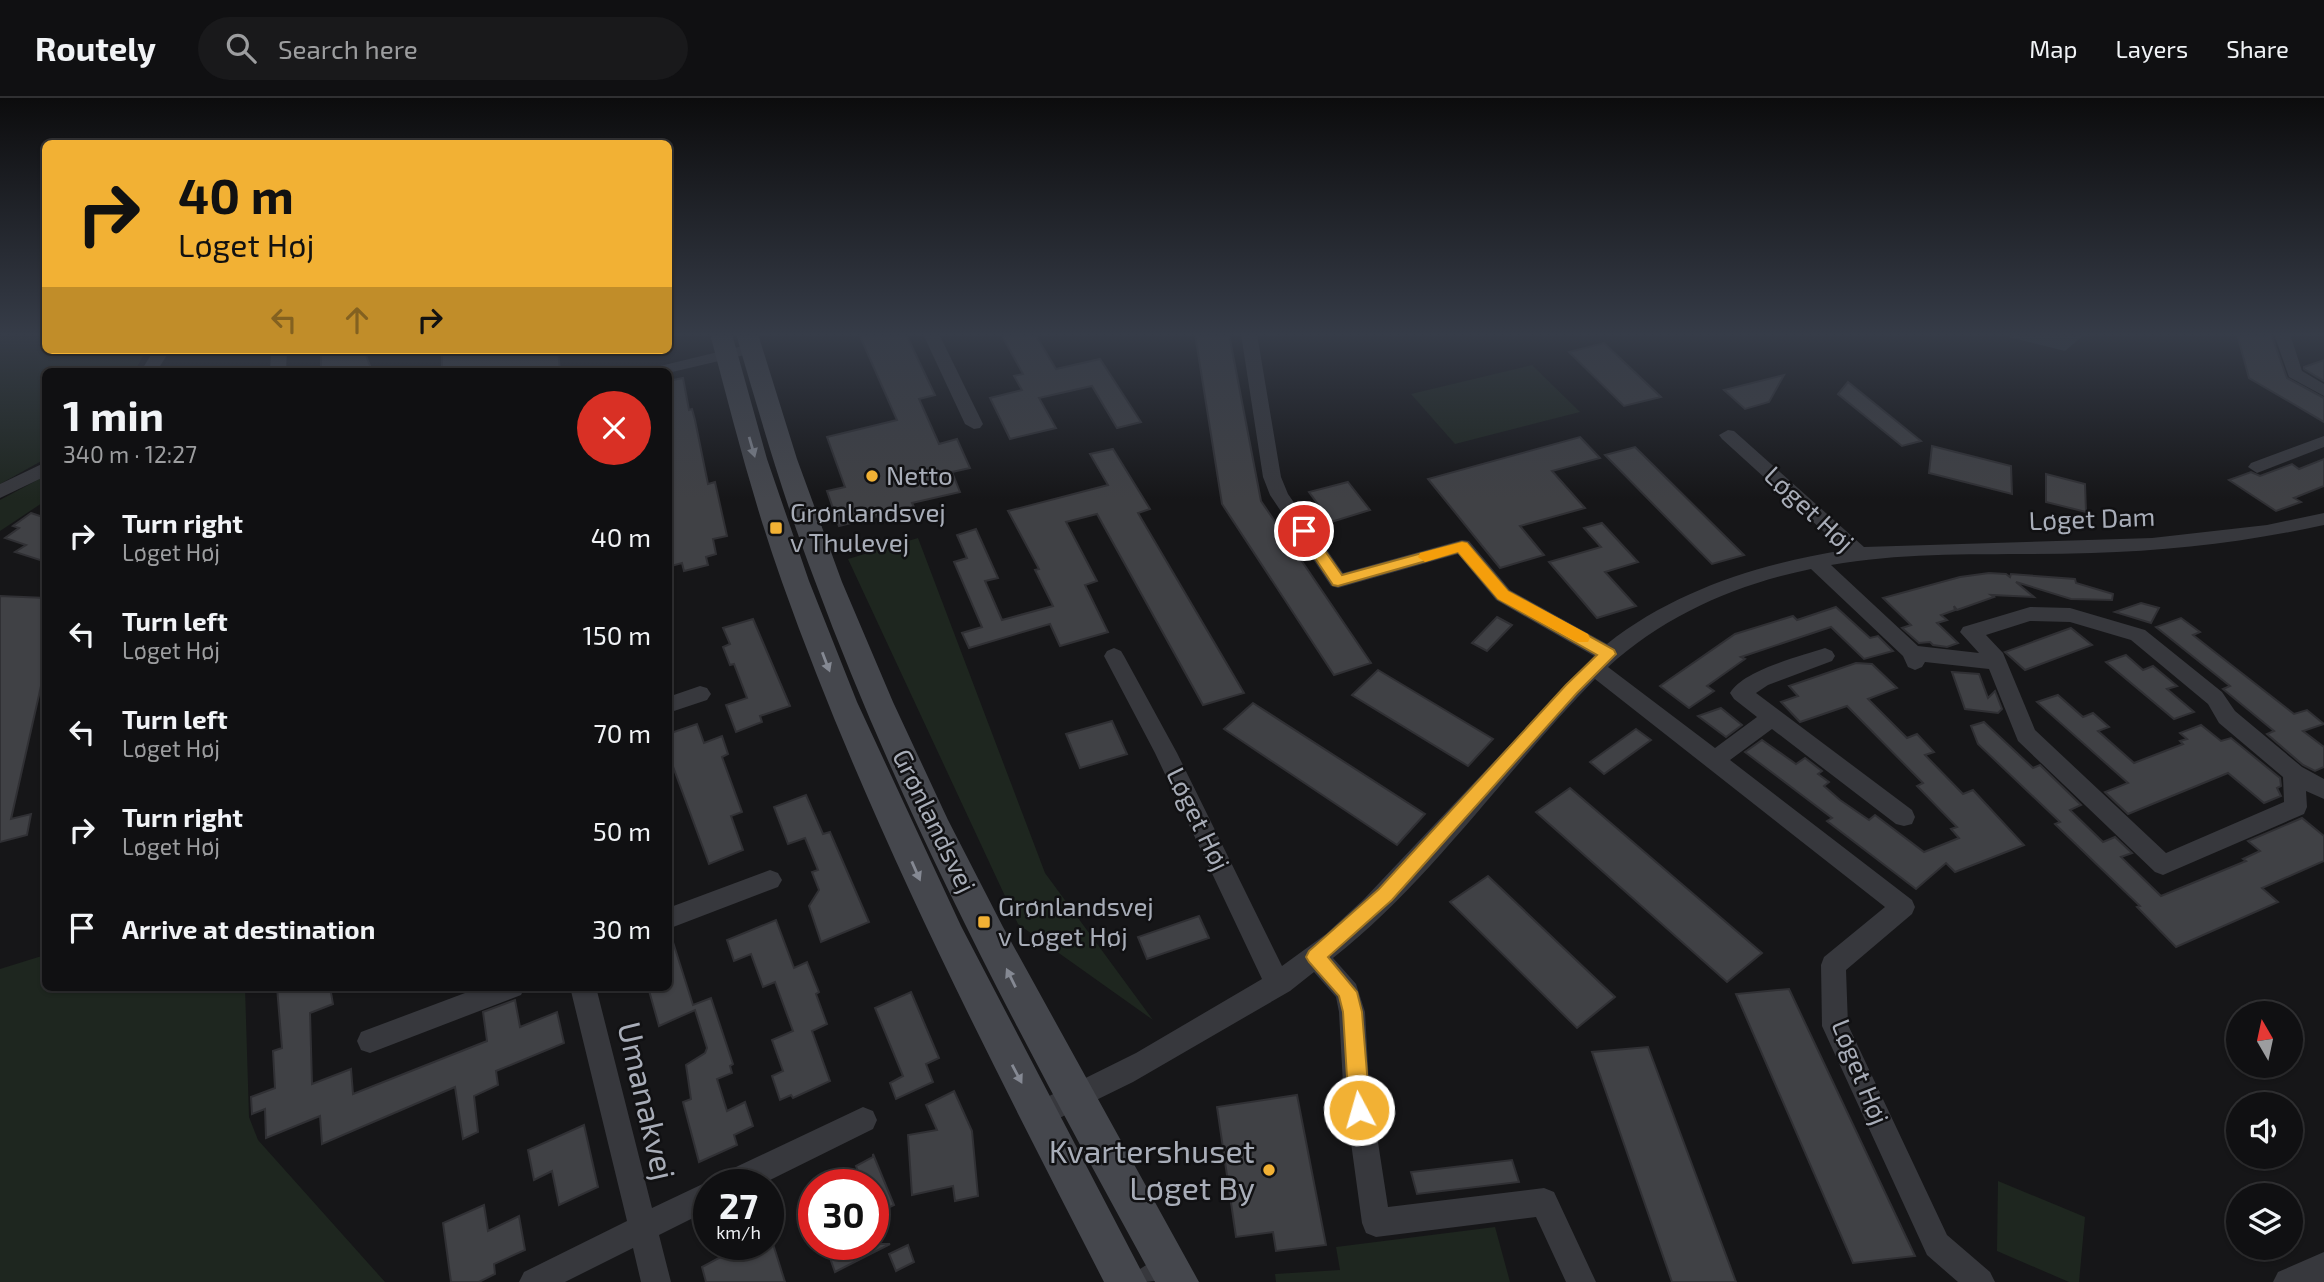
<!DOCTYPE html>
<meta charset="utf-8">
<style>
:root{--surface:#101012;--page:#19191b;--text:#f1f3f6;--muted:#9c9d9f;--line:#303032}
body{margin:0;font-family:"Exo 2",sans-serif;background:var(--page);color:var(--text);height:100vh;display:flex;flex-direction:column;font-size:26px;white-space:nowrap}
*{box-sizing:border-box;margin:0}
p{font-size:23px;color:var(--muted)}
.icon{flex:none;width:38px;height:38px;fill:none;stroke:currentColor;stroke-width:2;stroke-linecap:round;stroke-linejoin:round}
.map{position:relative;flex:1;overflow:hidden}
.side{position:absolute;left:42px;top:270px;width:630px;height:623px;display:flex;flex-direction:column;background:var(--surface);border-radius:10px;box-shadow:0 2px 5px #0004,0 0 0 2px var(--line)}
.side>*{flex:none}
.banner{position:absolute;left:42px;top:42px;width:630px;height:214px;border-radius:10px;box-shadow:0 2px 5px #0004,0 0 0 2px var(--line);background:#f2b134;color:#111;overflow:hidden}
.needle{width:46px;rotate:351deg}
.tools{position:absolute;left:2226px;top:903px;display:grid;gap:14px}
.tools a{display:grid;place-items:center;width:77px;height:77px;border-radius:50%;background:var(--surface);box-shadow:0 2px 5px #0004,0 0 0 2px var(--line);font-size:35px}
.speed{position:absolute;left:693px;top:1071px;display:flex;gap:14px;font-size:35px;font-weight:700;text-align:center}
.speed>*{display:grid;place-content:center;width:91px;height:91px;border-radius:50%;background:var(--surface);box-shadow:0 2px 5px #0004,0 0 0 2px var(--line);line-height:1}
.speed small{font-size:18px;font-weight:400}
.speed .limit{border:10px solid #d22;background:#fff;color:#111}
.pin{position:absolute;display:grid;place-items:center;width:60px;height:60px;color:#fff;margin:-30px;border:4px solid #fff;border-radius:50%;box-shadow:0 2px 7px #0007}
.me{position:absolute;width:77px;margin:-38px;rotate:354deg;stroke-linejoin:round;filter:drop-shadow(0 0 5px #0008)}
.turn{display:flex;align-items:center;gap:24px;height:147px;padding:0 21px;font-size:32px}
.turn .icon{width:91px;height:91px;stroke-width:2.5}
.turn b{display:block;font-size:49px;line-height:60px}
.lanes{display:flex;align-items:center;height:66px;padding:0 21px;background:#0003;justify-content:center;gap:35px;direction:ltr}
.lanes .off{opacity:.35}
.round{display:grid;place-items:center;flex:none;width:74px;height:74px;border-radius:37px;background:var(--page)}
.overview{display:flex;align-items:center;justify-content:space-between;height:119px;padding:0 21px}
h1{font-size:42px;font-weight:700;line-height:52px}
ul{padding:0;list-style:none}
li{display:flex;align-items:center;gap:21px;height:98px;padding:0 21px}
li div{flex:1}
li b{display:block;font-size:26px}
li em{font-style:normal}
header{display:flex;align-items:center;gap:42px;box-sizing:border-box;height:98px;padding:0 35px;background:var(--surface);border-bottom:2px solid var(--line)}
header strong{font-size:33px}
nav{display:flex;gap:38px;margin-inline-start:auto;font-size:24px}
.search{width:490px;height:63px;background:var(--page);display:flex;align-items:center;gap:18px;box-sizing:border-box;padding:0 24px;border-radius:38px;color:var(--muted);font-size:26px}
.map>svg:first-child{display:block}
</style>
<header>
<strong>Routely</strong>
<div class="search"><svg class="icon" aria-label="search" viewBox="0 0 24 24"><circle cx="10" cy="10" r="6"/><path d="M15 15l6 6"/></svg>Search here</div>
<nav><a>Map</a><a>Layers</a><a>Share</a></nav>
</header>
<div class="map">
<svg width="2324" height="1184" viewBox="0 0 2324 1184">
<rect width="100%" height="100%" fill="#161618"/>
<g fill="#1e261f">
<path d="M0,236h45l1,16h100l-11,21h-89l-1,88 -45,25z"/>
<path d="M1532,267l48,47 -125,32 -44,-50z"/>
<path d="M45,378v25l-45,30v-31z"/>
<path d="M918,440l127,335 108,147 -135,-96 -170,-365z"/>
<path d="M45,857l1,32h199l4,130 9,23 127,142h-385v-313z"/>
<path d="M1998,1083l87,36 -6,65h-10l-72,-31z"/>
<path d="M1495,1129l15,55h-234l-1,-8 65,-4 -4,-23z"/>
</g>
<path fill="#2c353c" d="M1997,236h88l-20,17z"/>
<g fill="#404145" stroke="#303034" stroke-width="2">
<path d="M859,236h47l29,61 -16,4 20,45 18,-5 13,29 -18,4 8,20 -48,11 2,4 -75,19 -12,-35 18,-4 -18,-50 70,-17z"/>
<path d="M1001,236h34l21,35 44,-10 41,63 -24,6 -25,-42 -53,12 17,30 -46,11 -20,-41 32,-8 -8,-14 9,-2z"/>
<path d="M1195,236h34l32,167 110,162 -37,12 -112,-171z"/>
<path d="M2237,236h34l16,44 37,20v24l-75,-44z"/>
<path d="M1604,245l57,54 -37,9 -55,-54z"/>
<path d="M321,252h43l8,21h-51z"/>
<path d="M469,252h89l2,21h-118v-16z"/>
<path d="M2324,262v21l-20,-12v-2z"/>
<path d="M1784,277l-15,27 -24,7 -21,-19z"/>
<path d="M683,280l6,32 3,-1 3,11 13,64 7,-2 12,54 -14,3 3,15 -10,3 2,8 -24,6 -2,-8 -14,4v-186z"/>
<path d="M1848,284l73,59 -19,5 -64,-52z"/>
<path d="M1580,339l20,21 -48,13 33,37 -65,18 24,29 -44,13 -72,-89z"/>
<path d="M1932,348l79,20 1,28 -83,-21z"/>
<path d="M1635,349l109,108 -32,9 -107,-109z"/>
<path d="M1113,351l37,60 -12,4 106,180 -41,12 -106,-191 -31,8 31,59 -12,4 23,47 -48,14 -10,-22 -81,24 -7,-15 20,-6 -28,-65 13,-4 -10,-23 19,-6 22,49 -13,3 17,39 51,-14 -18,-36 4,-1 -31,-58 100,-26 -18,-31z"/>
<path d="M2324,361v27l-30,12 7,4 -25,9 -47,-31 22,-8 9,4 32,-12 7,5z"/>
<path d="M2046,376l39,10 1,28 -40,-10z"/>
<path d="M1348,384l22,28 -39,12 -22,-30z"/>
<path d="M31,415l15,5v44l-31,-10 11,-7 -21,-7 14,-10 -6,-2z"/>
<path d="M1602,425l36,39 -33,10 31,34 -39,12 -48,-56 52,-15 -17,-19z"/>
<path d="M1989,475l17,1 4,3 1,-3 64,5 1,4 37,11 -1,6 -41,-1 -55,-17 18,15 -43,-2 3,2 -37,13 -3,-4 1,4 -14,5 6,5 -10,3 21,20 -11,4 -14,-2 -3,-3 -11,1 -17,-15 9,-3 -28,-27 77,-21z"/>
<path d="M0,498l46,2v66l-35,155 20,-5 -4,21 -27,7z"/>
<path d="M2141,505l18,5 -8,15 -36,-11z"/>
<path d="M1836,509l34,31 8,-2 15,15 -29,8 -33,-32 -90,30 4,2 -38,27 7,5 -25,17 -29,-22 75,-52 58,-18 4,4z"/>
<path d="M1497,519l15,8 -25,26 -15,-8z"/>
<path d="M2181,520l19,14 -7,3 101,79 13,-4 17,14 -21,7 21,16v20l-9,4 -12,-6 -36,-31 7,-3 -51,-42 7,-3 -74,-59z"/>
<path d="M753,521l37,87 -30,10 2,6 -26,10 -10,-27 21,-7 -13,-34 -4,1 -7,-18 7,-3 -7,-16z"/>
<path d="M2071,530l21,17 -67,25 -20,-18z"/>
<path d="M2126,557l17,15 10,-4 24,20 -10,3 27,23 -20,7 -68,-57z"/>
<path d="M1856,565l16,1 25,24 -29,11 39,39 10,-4 17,18 -9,3 38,39 10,-4 51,55 -69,27 -9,-9 -30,26 -89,-68 5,-3 -87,-66 17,-12 34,24 9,-6 17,13 -4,3 11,8 -5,4 16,14 29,20 6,-5 49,37 35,-14 -8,-9 6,-2 -40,-41 6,-3 -76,-77 -47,16 -19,-20 17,-6 -9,-10z"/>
<path d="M1378,572l115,69 -25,27 -116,-71z"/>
<path d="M1952,574l27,2 9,24 7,-7 7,18 -4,4 -33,-4z"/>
<path d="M2058,597l25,22 10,-4 16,14 -11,4 36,32 49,-19 -3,-3 7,-2 -7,-6 21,-8 20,16 10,-3 49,40 1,8 -4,2 4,8 -17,7 -36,-30 -100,41 -23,-22 23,-9 -91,-81z"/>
<path d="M1253,605l172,111 -28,31 -173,-116z"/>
<path d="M1721,610l21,17 -16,12 -28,-21z"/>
<path d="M1112,623l15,33 -47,14 -14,-34z"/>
<path d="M1984,624l49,46 7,-3 41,40 -11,5 33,32 12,-5 17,16 -11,4 40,39 85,-35 -3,-2 17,-8 -12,-10 54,-23 22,18v25l-62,27 16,14 -102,45 -39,-40 3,-1 -85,-82 5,-2 -82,-78 -7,-18z"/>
<path d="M697,626l7,19 18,-7 6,18 -6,3 20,55 -11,4 12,34 -34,14 -41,-111v-19z"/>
<path d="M1636,631l15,11 -47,34 -14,-12z"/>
<path d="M1570,690l192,165 -35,29 -191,-170z"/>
<path d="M806,697l17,39 7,-2 39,90 -48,20 -12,-36 10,-16 -7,-18 6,-2 -13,-32 -17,6 -14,-37z"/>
<path d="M1488,778l127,121 -38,31 -127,-126z"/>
<path d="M1199,818l10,22 -62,21 -9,-22z"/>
<path d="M776,822l18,48 13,-6 12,30 -3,2 11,30 -15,7 18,50 -37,17 -2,-3 -11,5 -8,-24 11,-5 -11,-31 21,-9 -18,-49 -12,5 -12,-33 -17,7 -7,-21z"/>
<path d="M672,841l21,66 18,-7 22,66 -3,2 2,7 -15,6 10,32 18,-9 8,24 -19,9 3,10 -38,17 -16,-60 8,-3 -5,-34 19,-12 2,-5 -12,-38 -36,16 -11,-39h20v-47z"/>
<path d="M277,889h53l3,17 -23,9 2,71 39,-15 2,25 134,-53 -4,-29 32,-12 5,27 37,-15 7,31 -68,28 2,14 -24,11 4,36 -15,7 -8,-52 -133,57 -2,-28 -54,22 -1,-29 -13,5 -1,-17 24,-9 -2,-37 9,-3z"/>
<path d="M1789,891l126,267 -62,7 -117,-269z"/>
<path d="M911,894l28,66 -13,6 7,18 -37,17 -6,-16 13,-7 -28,-68z"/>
<path d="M1648,949l88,235h-64l-80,-230z"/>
<path d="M954,993l18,40 6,65 -23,5 -2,-15 -41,9 -4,-60 29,-5 -11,-25z"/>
<path d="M1297,997l29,150 -50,6 -3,-19 -37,5 -19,-130z"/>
<path d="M584,1027l14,62 -39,18 -7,-34 -18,9 -6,-30z"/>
<path d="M873,1056l21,51 -21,10v-30h-10l-7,-19 17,-9z"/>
<path d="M1512,1062l7,22 -102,12 -6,-22z"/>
<path d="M484,1107l4,26 31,-15 6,34 -31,14 1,10 -16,8h-28l-8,-59z"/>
<path d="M745,1146h28l12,38h-79l-4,-15z"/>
<path d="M825,1146h65l-55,28z"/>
<path d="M908,1147l6,17 -18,9 -7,-17z"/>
</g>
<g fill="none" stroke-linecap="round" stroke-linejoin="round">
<g fill="#37383d" fill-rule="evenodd">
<path d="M923,236h16l44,90 -3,4 -6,1 -9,-5z"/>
<path d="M1241,236h16l24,143 7,17 55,79 119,-33 7,1 41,49 97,54c68,-54 153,-80 237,-94l-122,-111 -3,-4 9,-5 6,1 130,116 288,-9 115,-13 57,-12v12c-77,17 -154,26 -232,28 -87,3 -176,-3 -261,12l87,81 61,7 -19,-21 3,-5 67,-20 40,1 75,22 77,62 13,19 67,56 22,12v20l-18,-8 1,16 -3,7 -141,61 -8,-3 -137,-131 -29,-72 -64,-7 -3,5 -7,3 -7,-3 -5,-11 -92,-87c-74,15 -146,46 -203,98l107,81 42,-31 -23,-18 -4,-6c13,-23 71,-37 95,-45l7,3 3,5 -3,5 -64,24 -12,8 156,117 3,7 -3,7 -8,2 -8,-2 -124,-95 -42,31 182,140 3,7 -3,7 -66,56 2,55 99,210 43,37 5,10h-37l-31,-27 -105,-229 -1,-61 3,-8 61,-50 -290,-228c-87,89 -165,203 -262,279l23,26 9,28 4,72 19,123 156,-19 10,4 42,90h-30l-30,-65 -160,20 -10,-4 -4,-10 -19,-139 -4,-72 -3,-15 -22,-25 -24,19 -157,91 -94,46 -10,-4 -4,-9 4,-9 107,-53 126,-74 -107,-226 -51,-97 3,-5 7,-3 7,3 3,5 53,97 105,213 44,-32 38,-35 230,-243 -98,-56 -38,-46 -120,34 -7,-2 -61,-91 -7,-18zM2030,523l40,1 61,18 77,64 11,19 64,54 1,25 -118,51 -131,-123 -32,-77 -17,-18z"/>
<path d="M2274,236h16l12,37 22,13v12l-35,-19z"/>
<path d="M751,246l6,2 2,3 -2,3 -89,21v-2h-18l2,-3z"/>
<path d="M154,252h16l-13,21h-16z"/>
<path d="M271,252h16l-1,21h-16z"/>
<path d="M2324,338v11l-67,26 -9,-6 3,-4z"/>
<path d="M46,364v14l-46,22v-14z"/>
<path d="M700,588l7,2 4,6 -4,6 -39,13v-16z"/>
<path d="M770,772l8,3 4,7 -4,7 -110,42v-21z"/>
<path d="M481,889h44l-4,8 -151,58 -9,-3 -4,-9 4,-9z"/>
<path d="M570,889h26l56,221 57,-27 7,3 3,-9 144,-68 10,4 4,9 -4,9 -113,56h-51v25l-50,25 12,47h-30l-8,-34 -68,34h-46l5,-10 103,-51z"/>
<path d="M1169,1153l10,5 5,10c-10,16 -33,16 -54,16l5,-10z"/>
<path d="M2324,1154v30h-51l5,-10z"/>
</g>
<g fill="#45474d" fill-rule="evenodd">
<path d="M710,236h22l35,125 42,122 48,121 104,224 186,356h-43c-117,-228 -236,-458 -322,-700 -29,-81 -50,-165 -72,-248z"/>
<path d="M736,236h22l39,125 45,123 51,120 55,118 55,107 196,355h-44c-125,-227 -250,-457 -340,-701 -31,-81 -55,-164 -79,-247z"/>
</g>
</g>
<defs><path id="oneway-solid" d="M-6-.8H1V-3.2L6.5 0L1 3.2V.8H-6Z" transform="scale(1.75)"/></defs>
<g fill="#858993">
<use href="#oneway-solid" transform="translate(752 349) rotate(74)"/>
<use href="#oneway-solid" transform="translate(826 564) rotate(69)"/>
<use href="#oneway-solid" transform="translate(916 773) rotate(66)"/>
<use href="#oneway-solid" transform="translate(1011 880) rotate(-116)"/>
<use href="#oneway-solid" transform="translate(1017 976) rotate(62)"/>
</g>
<linearGradient id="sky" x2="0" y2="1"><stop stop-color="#0c0c0d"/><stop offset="0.59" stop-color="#363c48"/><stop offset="1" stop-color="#363c48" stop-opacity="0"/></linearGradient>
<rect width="2324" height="401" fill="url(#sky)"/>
<path fill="#f2b134" stroke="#9d7322" stroke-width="2" d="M1304,429l5,1 33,47 120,-33 5,1 41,48 106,59 2,4 -39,39 -185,207 -64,57 29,35 5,20 8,98 -3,7 -8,3 -7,-3 -3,-7 -6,-98 -4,-16 -30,-34 -3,-5 3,-6 70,-62 187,-204 31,-30 -99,-56 -40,-47 -120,34 -5,-1 -36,-54z"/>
<path fill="#f59e0b" d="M1462,444l5,1 41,48 80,43 2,4 -2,4h-11l-79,-43 -40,-47 -33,10 -7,-5 2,-4z"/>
<g fill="#f2b134" stroke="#111113" stroke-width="2.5">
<circle cx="872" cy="378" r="7"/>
<rect x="769" y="423" width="14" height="14" rx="3.5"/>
<rect x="977" y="817" width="14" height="14" rx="3.5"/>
<circle cx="1269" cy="1072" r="7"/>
</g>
<g text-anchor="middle" stroke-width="5" stroke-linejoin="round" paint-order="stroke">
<g font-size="26" fill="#a8adb8" stroke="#111113" text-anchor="start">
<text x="886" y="387">Netto</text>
<text x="790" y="424">Grønlandsvej<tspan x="790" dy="30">v Thulevej</tspan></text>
<text x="998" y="818">Grønlandsvej<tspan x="998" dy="30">v Løget Høj</tspan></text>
</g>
<g font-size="26" fill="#a8adb8" stroke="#111113">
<text transform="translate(1809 411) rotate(43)" y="9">Løget Høj</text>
<text transform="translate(2092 421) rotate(-2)" y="9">Løget Dam</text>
<text transform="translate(1198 721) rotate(64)" y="9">Løget Høj</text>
<text transform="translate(934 723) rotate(64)" y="9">Grønlandsvej</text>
<text transform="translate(1860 974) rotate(68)" y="9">Løget Høj</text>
</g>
<g font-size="32" fill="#a8adb8" stroke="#111113">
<text transform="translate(646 1003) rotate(77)" y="11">Umanakvej</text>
</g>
<g font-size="32" fill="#a8adb8" stroke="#111113" text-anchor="end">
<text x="1255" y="1065">Kvartershuset<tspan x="1255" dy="37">Løget By</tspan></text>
</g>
</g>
</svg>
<div class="tools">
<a><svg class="needle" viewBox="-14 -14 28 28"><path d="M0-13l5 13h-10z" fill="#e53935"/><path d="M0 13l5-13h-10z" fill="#9c9d9f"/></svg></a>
<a><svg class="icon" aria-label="sound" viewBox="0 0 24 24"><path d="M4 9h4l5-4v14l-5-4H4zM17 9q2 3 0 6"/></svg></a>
<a><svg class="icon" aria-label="layers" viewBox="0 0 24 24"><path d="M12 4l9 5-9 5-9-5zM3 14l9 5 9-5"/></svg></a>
</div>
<div class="speed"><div>27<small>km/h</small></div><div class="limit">30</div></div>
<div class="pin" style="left:1304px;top:433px;background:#d93025"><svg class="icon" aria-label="arrive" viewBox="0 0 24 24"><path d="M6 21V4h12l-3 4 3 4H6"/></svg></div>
<svg class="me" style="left:1359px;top:1012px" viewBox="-20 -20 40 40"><circle r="17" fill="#f2b134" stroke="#fff" stroke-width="3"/><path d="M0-11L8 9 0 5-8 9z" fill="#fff"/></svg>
<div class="banner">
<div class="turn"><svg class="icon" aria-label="right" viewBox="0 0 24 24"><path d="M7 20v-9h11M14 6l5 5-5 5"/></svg><div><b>40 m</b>Løget Høj</div></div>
<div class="lanes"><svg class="icon off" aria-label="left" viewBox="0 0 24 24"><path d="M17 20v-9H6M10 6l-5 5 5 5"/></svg><svg class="icon off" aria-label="ahead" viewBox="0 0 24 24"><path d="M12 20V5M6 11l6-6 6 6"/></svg><svg class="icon" aria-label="right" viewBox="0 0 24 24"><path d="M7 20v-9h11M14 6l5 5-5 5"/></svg></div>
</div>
<section class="side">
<div class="overview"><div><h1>1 min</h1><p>340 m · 12:27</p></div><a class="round" style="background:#d93025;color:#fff"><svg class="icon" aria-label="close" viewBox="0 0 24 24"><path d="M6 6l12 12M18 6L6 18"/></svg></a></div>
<ul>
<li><svg class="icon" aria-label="right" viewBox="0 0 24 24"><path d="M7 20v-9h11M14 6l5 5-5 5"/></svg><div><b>Turn right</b><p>Løget Høj</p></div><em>40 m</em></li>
<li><svg class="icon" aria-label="left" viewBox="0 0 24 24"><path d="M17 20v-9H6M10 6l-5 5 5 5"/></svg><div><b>Turn left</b><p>Løget Høj</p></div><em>150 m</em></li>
<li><svg class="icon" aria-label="left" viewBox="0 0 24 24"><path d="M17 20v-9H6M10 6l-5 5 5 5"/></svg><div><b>Turn left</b><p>Løget Høj</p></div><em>70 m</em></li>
<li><svg class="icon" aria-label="right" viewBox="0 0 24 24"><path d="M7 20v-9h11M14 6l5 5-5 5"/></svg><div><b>Turn right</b><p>Løget Høj</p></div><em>50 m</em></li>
<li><svg class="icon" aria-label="arrive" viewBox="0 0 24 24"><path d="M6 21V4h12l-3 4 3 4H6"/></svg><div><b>Arrive at destination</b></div><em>30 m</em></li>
</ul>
</section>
</div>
